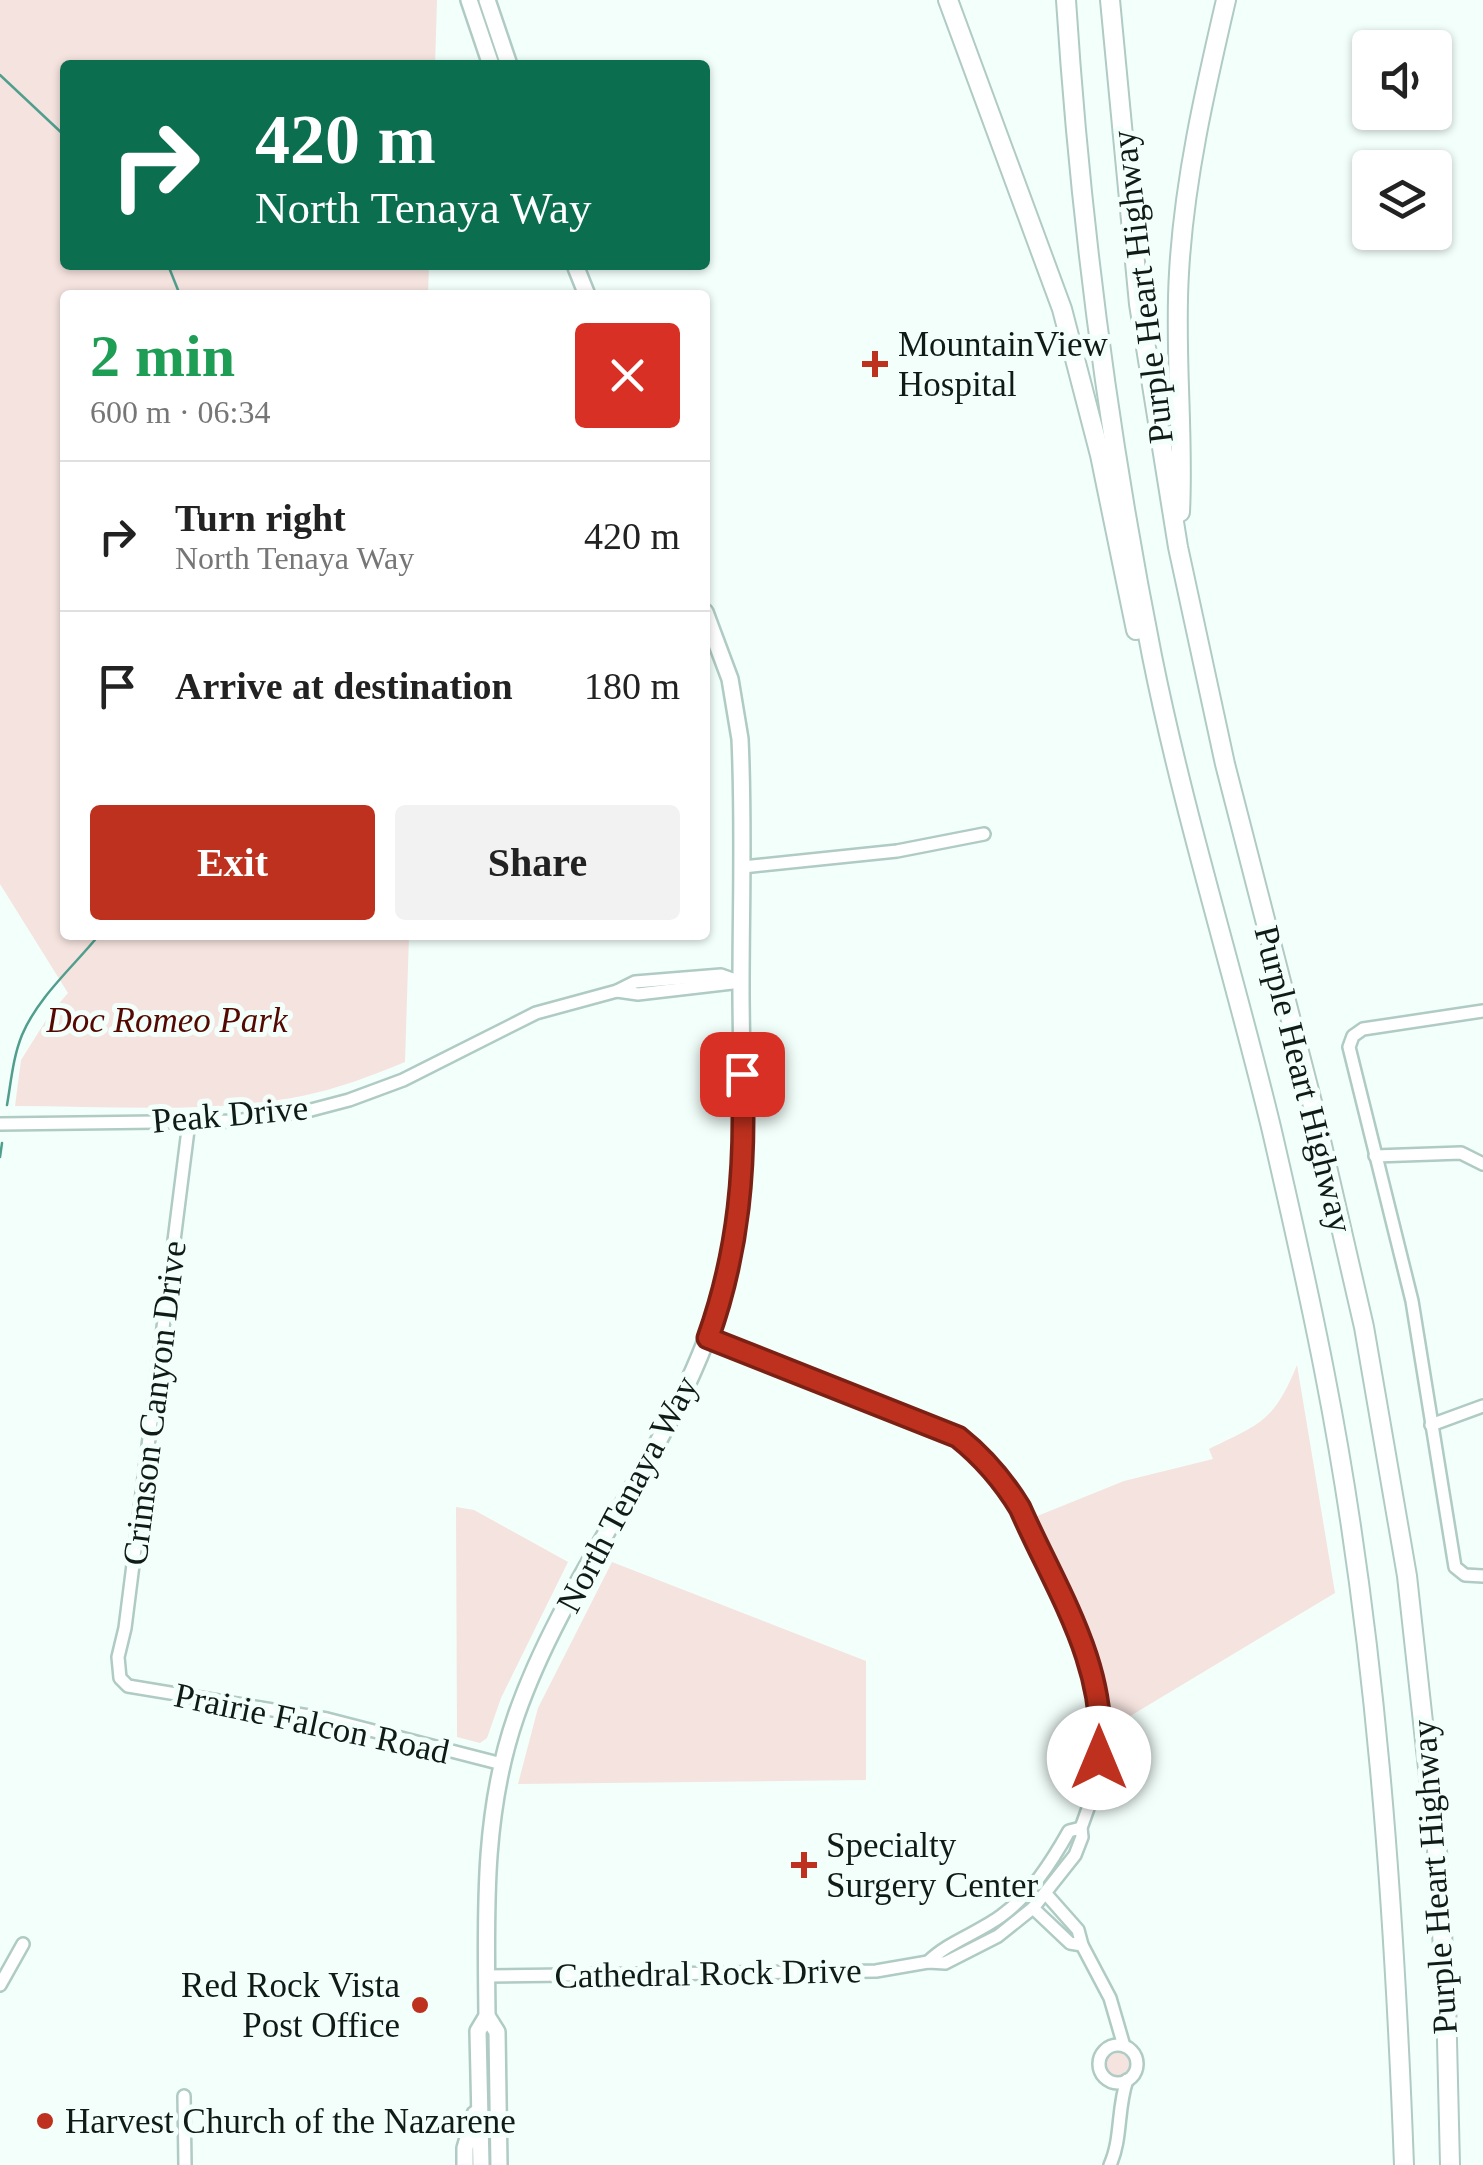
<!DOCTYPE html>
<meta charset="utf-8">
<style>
:root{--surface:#fff;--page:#f2f2f2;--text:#222;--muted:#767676;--line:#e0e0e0;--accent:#bd311e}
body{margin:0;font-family:"Times New Roman",serif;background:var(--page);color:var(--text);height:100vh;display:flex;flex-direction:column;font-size:38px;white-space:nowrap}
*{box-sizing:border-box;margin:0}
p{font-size:32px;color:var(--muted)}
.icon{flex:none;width:55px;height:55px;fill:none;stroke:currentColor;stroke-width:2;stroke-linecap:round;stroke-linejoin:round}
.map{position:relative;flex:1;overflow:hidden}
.sheet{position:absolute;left:60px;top:290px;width:650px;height:650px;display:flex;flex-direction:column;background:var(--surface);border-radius:10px;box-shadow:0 2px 8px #0004}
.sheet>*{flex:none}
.banner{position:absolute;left:60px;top:60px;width:650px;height:210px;border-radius:10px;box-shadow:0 2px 8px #0004;background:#0b6e4f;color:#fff;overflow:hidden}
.buttons{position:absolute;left:1352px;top:30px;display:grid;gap:20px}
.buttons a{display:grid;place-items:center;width:100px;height:100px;border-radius:10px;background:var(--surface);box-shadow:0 2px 8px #0004;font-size:50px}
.pin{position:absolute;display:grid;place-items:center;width:85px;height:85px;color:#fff;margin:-42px;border-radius:20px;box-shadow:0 5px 15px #0006}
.me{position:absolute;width:110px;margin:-55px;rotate:0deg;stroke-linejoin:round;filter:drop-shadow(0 0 8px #0008)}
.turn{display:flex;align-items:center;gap:35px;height:210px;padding:0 30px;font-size:45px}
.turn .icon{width:130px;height:130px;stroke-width:2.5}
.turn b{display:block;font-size:70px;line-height:85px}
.round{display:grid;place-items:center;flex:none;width:105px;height:105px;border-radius:10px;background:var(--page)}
.headline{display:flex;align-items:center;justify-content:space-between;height:170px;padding:0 30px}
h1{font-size:60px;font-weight:600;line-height:75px;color:#1e9e55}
.primary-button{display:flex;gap:20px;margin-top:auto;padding:20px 30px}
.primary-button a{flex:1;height:115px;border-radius:10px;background:var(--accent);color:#fff;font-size:40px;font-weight:600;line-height:115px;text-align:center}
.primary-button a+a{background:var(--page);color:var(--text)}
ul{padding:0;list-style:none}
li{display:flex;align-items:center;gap:30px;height:150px;padding:0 30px;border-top:2px solid var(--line)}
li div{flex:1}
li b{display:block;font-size:38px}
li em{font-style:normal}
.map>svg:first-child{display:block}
</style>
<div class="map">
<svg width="1483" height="2165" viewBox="0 0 1483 2165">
<rect width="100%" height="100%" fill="#f3fffb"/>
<g fill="#f5e3df">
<path d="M0,0h437l-2,65h-370v200h364l-1,30h-363v640h344l-4,127c-34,14 -68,27 -103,34 -93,18 -192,10 -287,10l6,-46 29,-46 18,-21 -68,-109z"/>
<path d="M1297,1365l38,228 -233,140 -6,-48 -71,-164 99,-40 89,-22 -4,-10c53,-26 65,-28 88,-84z"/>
<path d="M456,1507l18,3 94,52 -67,136 -14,40 -7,5 -23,-6z"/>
<path d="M612,1562l254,99v119l-348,4 20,-76z"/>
<circle cx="1118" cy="2065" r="12"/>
</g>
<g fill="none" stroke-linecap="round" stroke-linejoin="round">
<g stroke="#509e8d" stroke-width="2.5">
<path d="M0,75l65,61"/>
<path d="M168,265l12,30"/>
<path d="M7,1105c4,-23 6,-48 15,-70 16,-38 51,-68 77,-100"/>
<path d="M0,1157l2,-14"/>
</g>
<g stroke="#b0cbc4" stroke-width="16">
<g id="minor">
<path d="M743,867l154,-16 87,-17"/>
<path d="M617,991l21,3 103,-12"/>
<path d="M1483,1011l-120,18 -10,7 -4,11 63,254 43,266 10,8 18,1"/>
<path d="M189,1122l-64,506 -7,29 2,21 8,8 199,33 175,45"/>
<path d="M0,1124l235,-3 76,-11 38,-10 54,-20 133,-67 81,-22 18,-9 86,-7 20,7"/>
<path d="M1375,1156l86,-3 22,11"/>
<path d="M1431,1425l52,-19"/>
<path d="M1047,1895l31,35 4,15 28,53 14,48"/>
<path d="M1033,1908l37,35 12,2"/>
<path d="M928,1962c20,-20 50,-29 73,-46 30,-22 50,-53 68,-85l12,-3"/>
<path d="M487,1976l389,-5 52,-9 17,1 53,-27 35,-28 42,-53 7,-18 -1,-9 15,-42 6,-53 -6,-48 -12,-37 -65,-140 -13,-22 -26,-31 -22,-18 -250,-99"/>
<path d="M0,1985l23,-41"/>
<circle cx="1118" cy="2064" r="19"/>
<path d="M184,2096l1,69"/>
<path d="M1110,2165c12,-26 7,-57 17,-85"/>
</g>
</g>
<g stroke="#b0cbc4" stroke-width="20">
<g id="major">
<path d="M469,0l22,65"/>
<path d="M487,0l22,65"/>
<path d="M575,265l12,30"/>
<path d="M487,2016l10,16 2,133"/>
<path d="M465,2165v-17l10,-34"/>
<path d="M481,2165l-3,-134 9,-15c-1,-102 -5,-202 29,-300 50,-144 158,-267 203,-413 32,-104 22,-208 22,-315 0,-83 3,-166 -1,-249l-10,-60 -25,-67"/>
</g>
</g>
<g stroke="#b0cbc4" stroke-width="22">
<g id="highway">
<path d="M948,0l114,309 38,146 36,175"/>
<path d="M1066,0c14,220 43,440 86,656 32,159 81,314 119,471 19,82 38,165 54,248 51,260 69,526 79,790"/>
<path d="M1110,0l29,304 39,243 47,217 88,342 51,221 43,249 30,274 9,149 4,166"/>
<path d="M1180,512c4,-80 -6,-159 -1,-239 5,-92 26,-183 47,-273"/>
</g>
</g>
<use href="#minor" stroke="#fff" stroke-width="11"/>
<use href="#major" stroke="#fff" stroke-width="15"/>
<use href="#highway" stroke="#fff" stroke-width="18"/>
</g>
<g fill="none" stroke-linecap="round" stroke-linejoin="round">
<g stroke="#7b2014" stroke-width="25">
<path id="route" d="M742,1074c4,92 -3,177 -34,264l250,99c25,20 45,43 62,71 35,80 89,159 79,250"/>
</g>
<use href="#route" stroke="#bd311e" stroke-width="18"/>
</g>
<g fill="#bd311e" stroke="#f3fffb" stroke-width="4">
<path d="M870 349h10v10h10v10h-10v10h-10v-10h-10v-10h10z"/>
<path d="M799 1850h10v10h10v10h-10v10h-10v-10h-10v-10h10z"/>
<circle cx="420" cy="2005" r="10"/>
<circle cx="45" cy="2121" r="10"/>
</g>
<g text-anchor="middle" stroke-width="10" stroke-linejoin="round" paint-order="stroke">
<g font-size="35" fill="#101a17" stroke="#f3fffb">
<text transform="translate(1142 287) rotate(-97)" y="12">Purple Heart Highway</text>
<text transform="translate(1304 1079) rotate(76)" y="12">Purple Heart Highway</text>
<text transform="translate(230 1114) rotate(-5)" y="12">Peak Drive</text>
<text transform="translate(154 1403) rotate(-83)" y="12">Crimson Canyon Drive</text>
<text transform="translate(627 1494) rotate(-62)" y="12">North Tenaya Way</text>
<text transform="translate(312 1723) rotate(12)" y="12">Prairie Falcon Road</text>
<text transform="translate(1434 1877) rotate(-94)" y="12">Purple Heart Highway</text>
<text transform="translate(708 1973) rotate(-1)" y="12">Cathedral Rock Drive</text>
</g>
<g font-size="35" fill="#101a17" stroke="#f3fffb" text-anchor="start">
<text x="898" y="356">MountainView<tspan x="898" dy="40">Hospital</tspan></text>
<text x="826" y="1857">Specialty<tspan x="826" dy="40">Surgery Center</tspan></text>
<text x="400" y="1997" text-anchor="end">Red Rock Vista<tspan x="400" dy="40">Post Office</tspan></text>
<text x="65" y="2133">Harvest Church of the Nazarene</text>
</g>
<g font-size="35" font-style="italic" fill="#540801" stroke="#f3fffb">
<text x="167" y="1032">Doc Romeo Park</text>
</g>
</g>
</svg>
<div class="buttons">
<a><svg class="icon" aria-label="sound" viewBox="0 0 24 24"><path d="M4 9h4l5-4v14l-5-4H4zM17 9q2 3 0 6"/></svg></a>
<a><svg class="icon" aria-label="layers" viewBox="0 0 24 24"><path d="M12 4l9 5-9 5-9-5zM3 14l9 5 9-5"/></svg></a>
</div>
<div class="pin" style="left:742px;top:1074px;background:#d93025"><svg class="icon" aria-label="arrive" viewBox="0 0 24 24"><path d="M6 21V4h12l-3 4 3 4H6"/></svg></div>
<svg class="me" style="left:1099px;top:1758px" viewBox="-20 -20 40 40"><circle r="19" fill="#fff"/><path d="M0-13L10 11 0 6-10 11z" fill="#bd311e"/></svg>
<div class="banner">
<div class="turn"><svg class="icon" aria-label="right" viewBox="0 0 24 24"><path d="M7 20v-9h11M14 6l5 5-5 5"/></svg><div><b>420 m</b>North Tenaya Way</div></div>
</div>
<section class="sheet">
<div class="headline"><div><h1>2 min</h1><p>600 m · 06:34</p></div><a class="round" style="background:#d93025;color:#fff"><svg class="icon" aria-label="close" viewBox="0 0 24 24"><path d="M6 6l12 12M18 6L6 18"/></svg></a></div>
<ul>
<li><svg class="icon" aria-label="right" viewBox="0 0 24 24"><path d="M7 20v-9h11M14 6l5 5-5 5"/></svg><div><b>Turn right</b><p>North Tenaya Way</p></div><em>420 m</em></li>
<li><svg class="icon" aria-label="arrive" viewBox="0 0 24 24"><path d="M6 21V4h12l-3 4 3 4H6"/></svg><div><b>Arrive at destination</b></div><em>180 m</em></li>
</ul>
<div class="primary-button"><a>Exit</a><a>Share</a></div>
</section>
</div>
